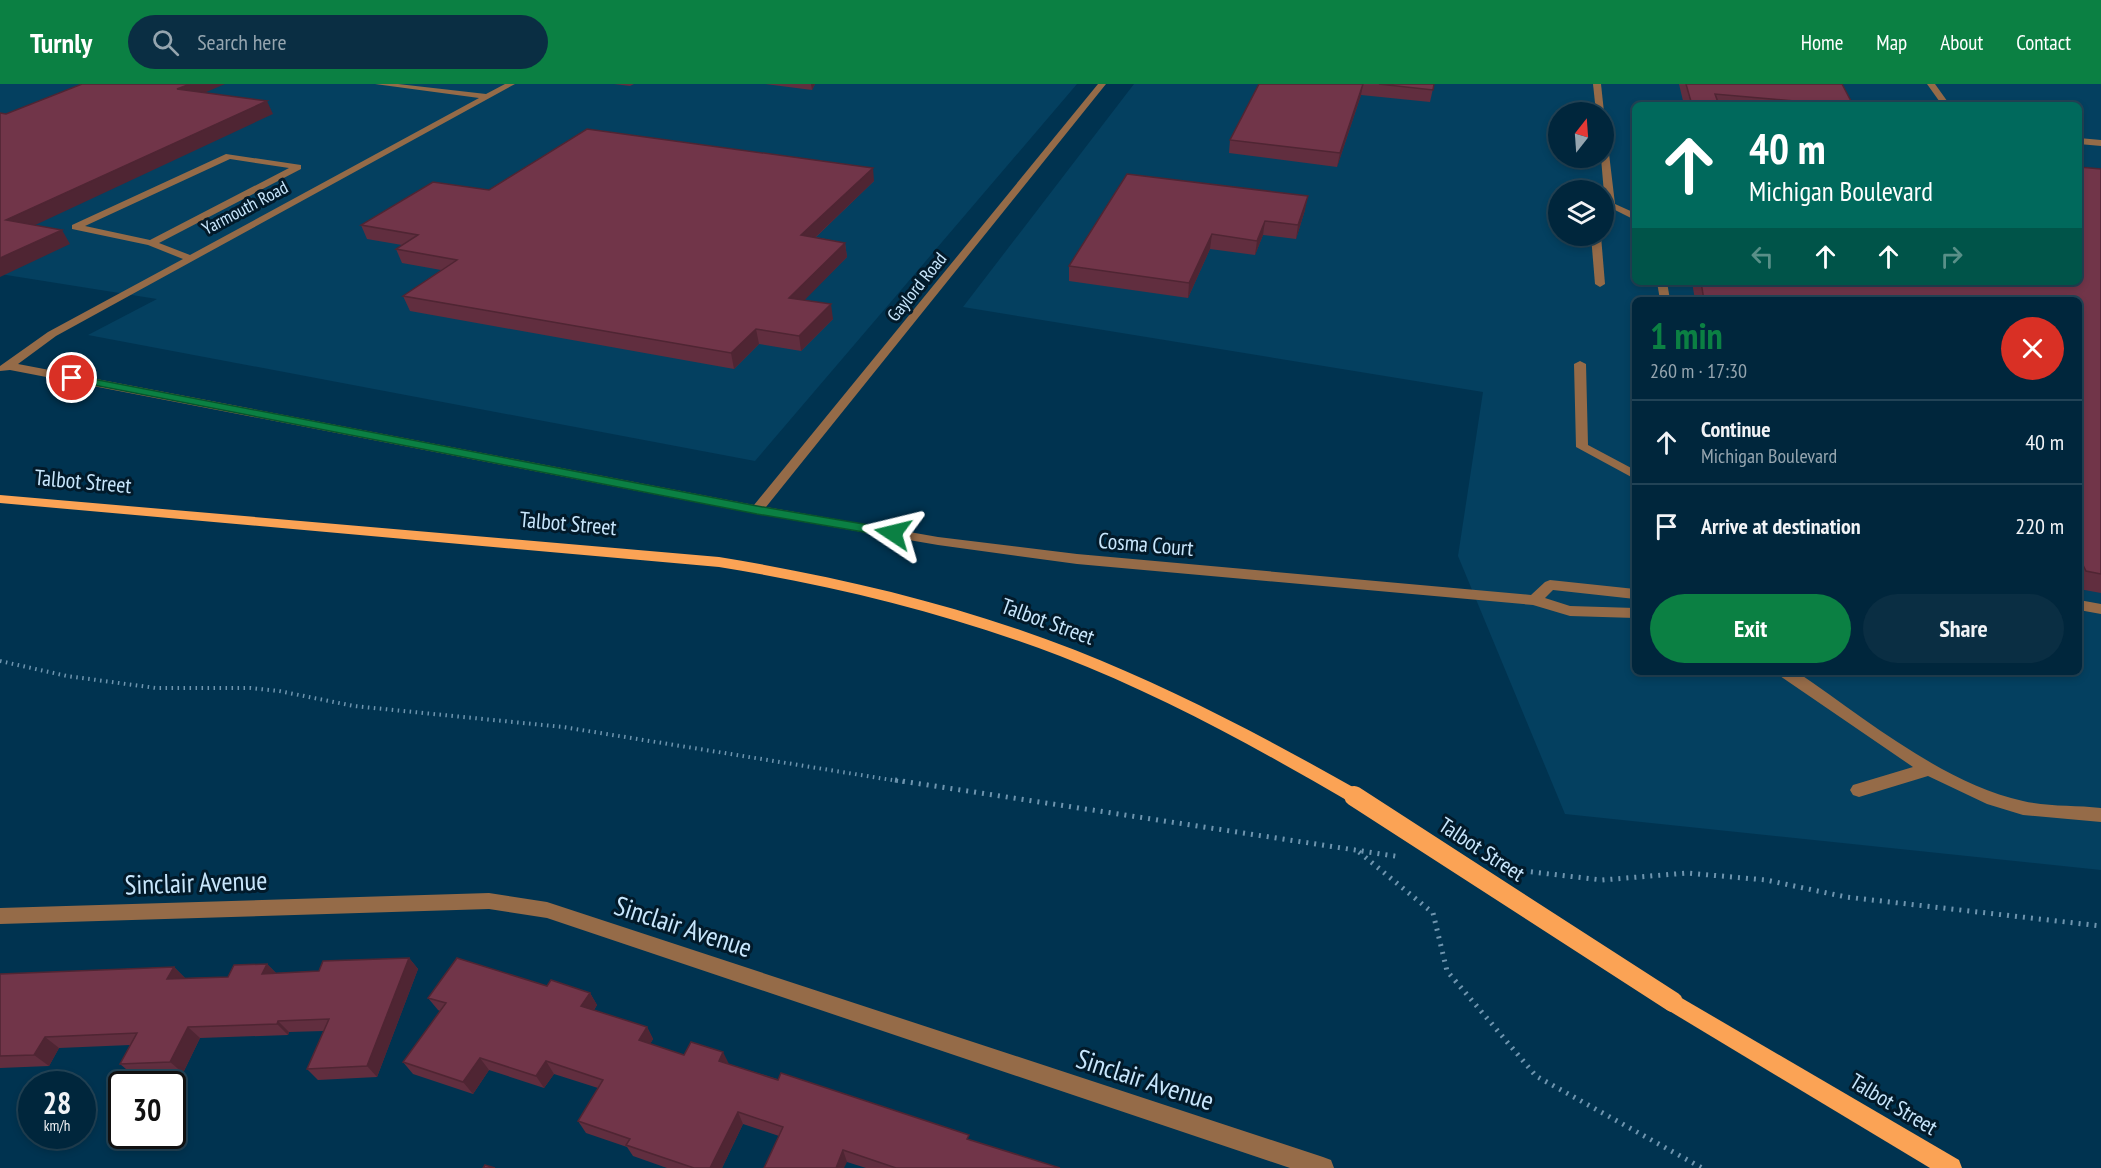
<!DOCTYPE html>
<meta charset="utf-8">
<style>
:root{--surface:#00263c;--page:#0a2e43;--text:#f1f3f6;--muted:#95a5af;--line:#224356;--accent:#0b8043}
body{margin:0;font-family:"PT Sans Narrow",sans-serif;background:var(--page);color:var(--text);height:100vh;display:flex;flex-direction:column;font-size:22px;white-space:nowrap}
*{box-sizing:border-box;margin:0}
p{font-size:20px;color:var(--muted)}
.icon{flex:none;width:33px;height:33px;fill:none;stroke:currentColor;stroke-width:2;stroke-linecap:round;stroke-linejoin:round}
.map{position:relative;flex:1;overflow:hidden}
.details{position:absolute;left:1632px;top:213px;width:450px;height:378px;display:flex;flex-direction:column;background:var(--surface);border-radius:9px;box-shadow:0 3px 9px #0003,0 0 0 2px var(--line)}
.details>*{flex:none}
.banner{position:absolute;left:1632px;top:18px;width:450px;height:183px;border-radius:9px;box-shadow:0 3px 9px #0003,0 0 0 2px var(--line);background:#00695c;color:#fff;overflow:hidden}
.needle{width:39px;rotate:17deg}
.fabs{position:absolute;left:1548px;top:18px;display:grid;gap:12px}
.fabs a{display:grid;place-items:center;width:66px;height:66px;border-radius:50%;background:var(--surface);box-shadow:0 3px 9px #0003,0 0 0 2px var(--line);font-size:30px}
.speed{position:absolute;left:18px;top:987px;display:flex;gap:12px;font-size:30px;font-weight:700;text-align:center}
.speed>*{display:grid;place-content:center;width:78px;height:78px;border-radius:50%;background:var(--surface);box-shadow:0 3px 9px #0003,0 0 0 2px var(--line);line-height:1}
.speed small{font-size:15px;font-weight:400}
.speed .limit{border:3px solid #111;border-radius:9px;background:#fff;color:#111}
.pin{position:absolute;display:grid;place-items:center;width:51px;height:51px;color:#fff;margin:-26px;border:3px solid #fff;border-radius:50%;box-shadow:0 2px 6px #0007}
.me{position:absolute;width:66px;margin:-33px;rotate:280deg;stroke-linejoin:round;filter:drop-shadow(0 0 4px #0008)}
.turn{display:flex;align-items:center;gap:21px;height:126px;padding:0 18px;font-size:27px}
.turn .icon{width:78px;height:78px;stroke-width:2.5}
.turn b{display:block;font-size:42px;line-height:51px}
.lanes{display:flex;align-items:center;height:57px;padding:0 18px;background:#0003;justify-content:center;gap:30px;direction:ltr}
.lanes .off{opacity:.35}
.round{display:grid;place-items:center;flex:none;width:63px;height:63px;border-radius:32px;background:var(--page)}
.overview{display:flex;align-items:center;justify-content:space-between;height:102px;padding:0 18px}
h1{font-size:36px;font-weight:700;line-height:45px;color:var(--accent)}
.action{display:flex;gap:12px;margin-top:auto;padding:12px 18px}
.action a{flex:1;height:69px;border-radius:36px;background:var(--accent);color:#fff;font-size:24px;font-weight:700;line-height:69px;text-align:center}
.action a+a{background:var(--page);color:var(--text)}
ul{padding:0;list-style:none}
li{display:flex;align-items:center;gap:18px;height:84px;padding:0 18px;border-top:2px solid var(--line)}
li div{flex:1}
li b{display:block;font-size:22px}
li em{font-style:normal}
header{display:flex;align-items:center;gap:36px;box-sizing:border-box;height:84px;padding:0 30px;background:var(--accent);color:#fff}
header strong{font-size:28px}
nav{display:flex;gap:33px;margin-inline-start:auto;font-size:21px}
.search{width:420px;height:54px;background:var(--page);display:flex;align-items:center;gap:15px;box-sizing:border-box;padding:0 21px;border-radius:33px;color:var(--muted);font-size:22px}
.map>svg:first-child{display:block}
</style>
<header>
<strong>Turnly</strong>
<div class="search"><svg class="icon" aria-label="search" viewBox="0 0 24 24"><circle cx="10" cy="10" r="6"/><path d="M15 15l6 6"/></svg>Search here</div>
<nav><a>Home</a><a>Map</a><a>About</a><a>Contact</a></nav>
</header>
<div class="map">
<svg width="2101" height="1084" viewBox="0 0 2101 1084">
<rect width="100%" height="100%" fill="#003350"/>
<g fill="#044060" fill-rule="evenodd">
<path d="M0,0h1077l-322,377 -667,-126 69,-36 -157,-25z"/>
<path d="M1134,0h967v786l-536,-56 -107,-258 25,-164 -520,-85zM1635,21h444v177h-444zM1558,28h46v46h-46zM1558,106h46v46h-46zM1635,216h444v372h-444z"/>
</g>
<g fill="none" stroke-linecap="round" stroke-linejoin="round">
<path stroke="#6e95af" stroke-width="4" stroke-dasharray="1.5 4.5" stroke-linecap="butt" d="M0,577l67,15 89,12h94l29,3 75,15 209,21 341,55"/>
<g stroke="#6e95af" stroke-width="5" stroke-dasharray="2 6" stroke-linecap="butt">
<path d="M895,696l506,77"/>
<path d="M1359,768l74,61 14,58 89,105 166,92"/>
<path d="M1515,786l87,10 85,-7 79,7 80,17 255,29"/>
</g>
<g fill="#956b48" fill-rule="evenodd">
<path d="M375,0h23l88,10 19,-10h10l-459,252 -38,28 736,141 344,-421h8l-340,423 172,30 139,17 454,41 14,-13 5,-2 85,9v10l-82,-9 -8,8 25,8 65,2v10l-65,-2 -37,-11 -456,-41 -139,-19 -181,-31 -747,-144 -10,1v-5l48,-34 135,-73 -35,-14 -76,-16v-4l154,-71 75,11v4l-142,74 31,12 289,-157zM230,75l59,9 -139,72 -65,-14z"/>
<path d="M1593,0h8l3,28v1l-8,-1z"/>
<path d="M1927,0h8l15,21h-8z"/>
<path d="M2079,54l22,2v6l-22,-2z"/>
<path d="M1604,58l4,3 7,59 20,9v7l-30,-15 -4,-47h3z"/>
<path d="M1591,152h10l4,48 -5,3 -5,-3z"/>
<path d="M1657,198h10l3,18h-10z"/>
<path d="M1580,277l6,3 2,81 47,25v9l-59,-32 -2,-83z"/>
<path d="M2079,516l22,4v10l-22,-4z"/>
<path d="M1778,588h19c68,46 145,111 226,129 26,6 52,4 78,7v14l-78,-7 -36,-11 -59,-28 -69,21 -6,-2 -3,-5 3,-5 60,-18 -133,-91z"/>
<path d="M489,809l58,9 776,255 8,3 3,8h-44l-743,-250 -58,-9 -489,15v-16z"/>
</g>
<g fill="#fba355" fill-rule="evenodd">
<path d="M0,411l719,62c121,20 241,48 356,93 99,39 193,89 285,141l3,5 -3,5 -6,2 -6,-2c-93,-54 -187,-106 -288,-145 -110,-42 -224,-70 -341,-89l-719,-64z"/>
<path d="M1673,909l286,167 3,8h-32l-264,-159 -3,-7 3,-7z"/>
</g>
<path stroke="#fba355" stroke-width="20" d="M1354,712l319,206"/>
</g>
<g fill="#612e3f">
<path d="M614,0h20l-4,2z"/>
<path d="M765,0h50l-3,6z"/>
<path d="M1259,0h175l-4,18 -69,-7 -24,72 -108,-14 1,-13z"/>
<path d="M1679,0h163l11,21h-169z"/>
<path d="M2101,85v424l-22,-4v-289h-384l-3,-18h387z"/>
<path d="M874,97l-58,56 29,6 2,14 -43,43 29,19 -32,32 -42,-7 -25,25 -324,-58 -7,-15 38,-26 -39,-7 -6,-14 6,-4 -35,-6 -6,-14 128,-35z"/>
<path d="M1305,126l-9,29 -33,-4 -8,20 -45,-6 -22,49 -119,-17v-15z"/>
<path d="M409,874l9,11 -41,108 -59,3 -11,-11 17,-38 -35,1 -1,3 -88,3 -17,35 -50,2 -13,-11 10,-19 -71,3 -10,18 -49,2v-94l174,-7 11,11 43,-1 39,-13 9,9 43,-2z"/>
<path d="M547,902l43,7 7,12 -3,5 53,17 6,12 -3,5 34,11 45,9 331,104h-194l-19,-6 -68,-26 -36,-12 -21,44h-55l-34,-12 -6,-9 -41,-14 -8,-12 20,-33 -44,-14 -10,14 -55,-18 -16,24 -60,-20 -10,-12 37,-51 -2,-1 -10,-12z"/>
</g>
<g fill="#4f2533">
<path d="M190,0h35l-42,18 -6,-13z"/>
<path d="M811,0h4l-3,6z"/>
<path d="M1363,0l-2,11 -24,72 3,-14z"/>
<path d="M267,17l6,13 -257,120 -10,-14z"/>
<path d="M873,84l1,13 -71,68 -2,-14z"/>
<path d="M1308,112l-3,14 -9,29 2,-14z"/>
<path d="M1265,137l-2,14 -8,20 2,-14z"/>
<path d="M62,146l8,14 -70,33v-19z"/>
<path d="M1212,150l-2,15 -22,49 1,-15z"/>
<path d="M845,159l2,14 -55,56 -3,-15z"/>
<path d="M831,220l2,15 -32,32 -2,-15z"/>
<path d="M756,245l3,15 -25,25 -3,-16z"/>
<path d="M409,874l9,11 -41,108 -10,-11z"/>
<path d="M267,880l11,11 -16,-1z"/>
<path d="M174,883l11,11 -18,1z"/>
<path d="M590,909l7,12 -9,14 -7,-13z"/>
<path d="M278,937l11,11 -1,3 -11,-11z"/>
<path d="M188,943l12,11 -17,35 -13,-11z"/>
<path d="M647,943l6,12 -8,14 -6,-13z"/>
<path d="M45,953l14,11 -10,18 -15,-11z"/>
<path d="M723,968l6,12 -10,-3z"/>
<path d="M480,974l9,12 -16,24 -10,-12z"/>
<path d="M546,977l8,13 -10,14 -8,-12z"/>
<path d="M738,1028l5,12 -21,44h-12z"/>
<path d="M843,1066l4,12 -3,6h-8z"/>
</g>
<g fill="#713549" stroke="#4f2533" stroke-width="1.5">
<path d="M82,0h108l-13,5 90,12 -261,119 56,10 -62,28v-145l6,1z"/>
<path d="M1259,0h104l-23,69 -110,-13z"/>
<path d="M1379,0h55l-1,6z"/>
<path d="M1686,0h156l11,21h-14l-124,-11 4,11h-27z"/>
<path d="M587,45l286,39 -72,67 44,8 -56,55 42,6 -32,32 -43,-7 -25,24 -328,-57 54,-36 -61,-11 22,-14 -57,-10 72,-43 56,8z"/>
<path d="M2079,83l22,2v405l-15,-3 -7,-14v-257h-375l-3,-18h378z"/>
<path d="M1127,90l181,22 -10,29 -33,-4 -8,20 -45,-7 -23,49 -120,-17z"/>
<path d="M409,874l-42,108 -60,3 22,-50 -51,2 -1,3 -89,3 -18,35 -50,2 17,-31 -92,4 -11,18 -34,1v-82l174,-7 -7,12 61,-2 6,-12 33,-1 -5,10 57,-3 4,-10z"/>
<path d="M457,874l90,28 4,-6 39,13 -9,13 66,21 -8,13 45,15 7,-13 32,10 -4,9 59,19 3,-7 188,62 -2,4 93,29h-164l-53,-18 -7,18h-72l19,-41 -45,-15 -28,56h-16l-68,-23 4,-6 -52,-18 25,-41 -57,-19 -10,15 -56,-18 -17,24 -60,-20 43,-59 -18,-5z"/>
<path d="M485,1081l10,3h-12z"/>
</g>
<path fill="#0b8043" stroke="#07532c" stroke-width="1.5" d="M72,291l685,131 136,23 6,4 -6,4 -136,-23 -689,-134v-4z"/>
<g text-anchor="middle" stroke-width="6" stroke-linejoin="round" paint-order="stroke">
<g font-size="18" fill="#c8e6fc" stroke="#021a2a">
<text transform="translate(245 124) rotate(-28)" y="6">Yarmouth Road</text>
<text transform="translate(917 203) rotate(-51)" y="6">Gaylord Road</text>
</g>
<g font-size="22" fill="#c8e6fc" stroke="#021a2a">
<text transform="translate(83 397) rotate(5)" y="8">Talbot Street</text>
<text transform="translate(568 439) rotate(5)" y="8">Talbot Street</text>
<text transform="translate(1146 460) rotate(5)" y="8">Cosma Court</text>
<text transform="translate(1048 537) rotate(20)" y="8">Talbot Street</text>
<text transform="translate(1482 765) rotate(33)" y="8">Talbot Street</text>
<text transform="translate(1894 1020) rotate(31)" y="8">Talbot Street</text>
</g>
<g font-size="27" fill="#c8e6fc" stroke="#021a2a">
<text transform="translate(196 799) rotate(-2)" y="9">Sinclair Avenue</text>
<text transform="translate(683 843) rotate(18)" y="9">Sinclair Avenue</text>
<text transform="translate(1145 996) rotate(18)" y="9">Sinclair Avenue</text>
</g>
</g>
</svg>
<div class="fabs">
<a><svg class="needle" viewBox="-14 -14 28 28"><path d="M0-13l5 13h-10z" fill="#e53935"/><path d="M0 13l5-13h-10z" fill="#95a5af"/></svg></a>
<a><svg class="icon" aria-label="layers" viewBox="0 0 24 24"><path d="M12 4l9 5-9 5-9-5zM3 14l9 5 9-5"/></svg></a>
</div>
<div class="speed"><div>28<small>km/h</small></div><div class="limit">30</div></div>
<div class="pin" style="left:72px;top:294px;background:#d93025"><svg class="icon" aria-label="arrive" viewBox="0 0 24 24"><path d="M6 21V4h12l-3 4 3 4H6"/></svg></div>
<svg class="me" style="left:893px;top:449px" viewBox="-20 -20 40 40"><path d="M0-17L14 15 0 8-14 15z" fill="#0b8043" stroke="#fff" stroke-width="4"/></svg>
<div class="banner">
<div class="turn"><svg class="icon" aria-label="ahead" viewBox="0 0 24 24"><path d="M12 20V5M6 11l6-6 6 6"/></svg><div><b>40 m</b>Michigan Boulevard</div></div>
<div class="lanes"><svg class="icon off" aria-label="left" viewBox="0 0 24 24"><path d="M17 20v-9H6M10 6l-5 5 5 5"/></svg><svg class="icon" aria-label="ahead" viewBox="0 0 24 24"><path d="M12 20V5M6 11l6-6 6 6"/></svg><svg class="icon" aria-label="ahead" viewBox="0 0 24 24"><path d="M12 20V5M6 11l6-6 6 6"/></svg><svg class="icon off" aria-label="right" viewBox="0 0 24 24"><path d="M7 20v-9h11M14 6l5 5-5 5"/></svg></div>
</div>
<section class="details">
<div class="overview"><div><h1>1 min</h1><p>260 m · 17:30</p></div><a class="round" style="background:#d93025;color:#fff"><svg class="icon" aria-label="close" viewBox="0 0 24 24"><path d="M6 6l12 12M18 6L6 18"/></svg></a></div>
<ul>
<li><svg class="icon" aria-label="ahead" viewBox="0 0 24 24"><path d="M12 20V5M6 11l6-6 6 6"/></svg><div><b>Continue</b><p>Michigan Boulevard</p></div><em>40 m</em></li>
<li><svg class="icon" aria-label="arrive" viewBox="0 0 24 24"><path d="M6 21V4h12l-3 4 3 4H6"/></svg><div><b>Arrive at destination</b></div><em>220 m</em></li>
</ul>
<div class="action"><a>Exit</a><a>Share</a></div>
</section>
</div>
